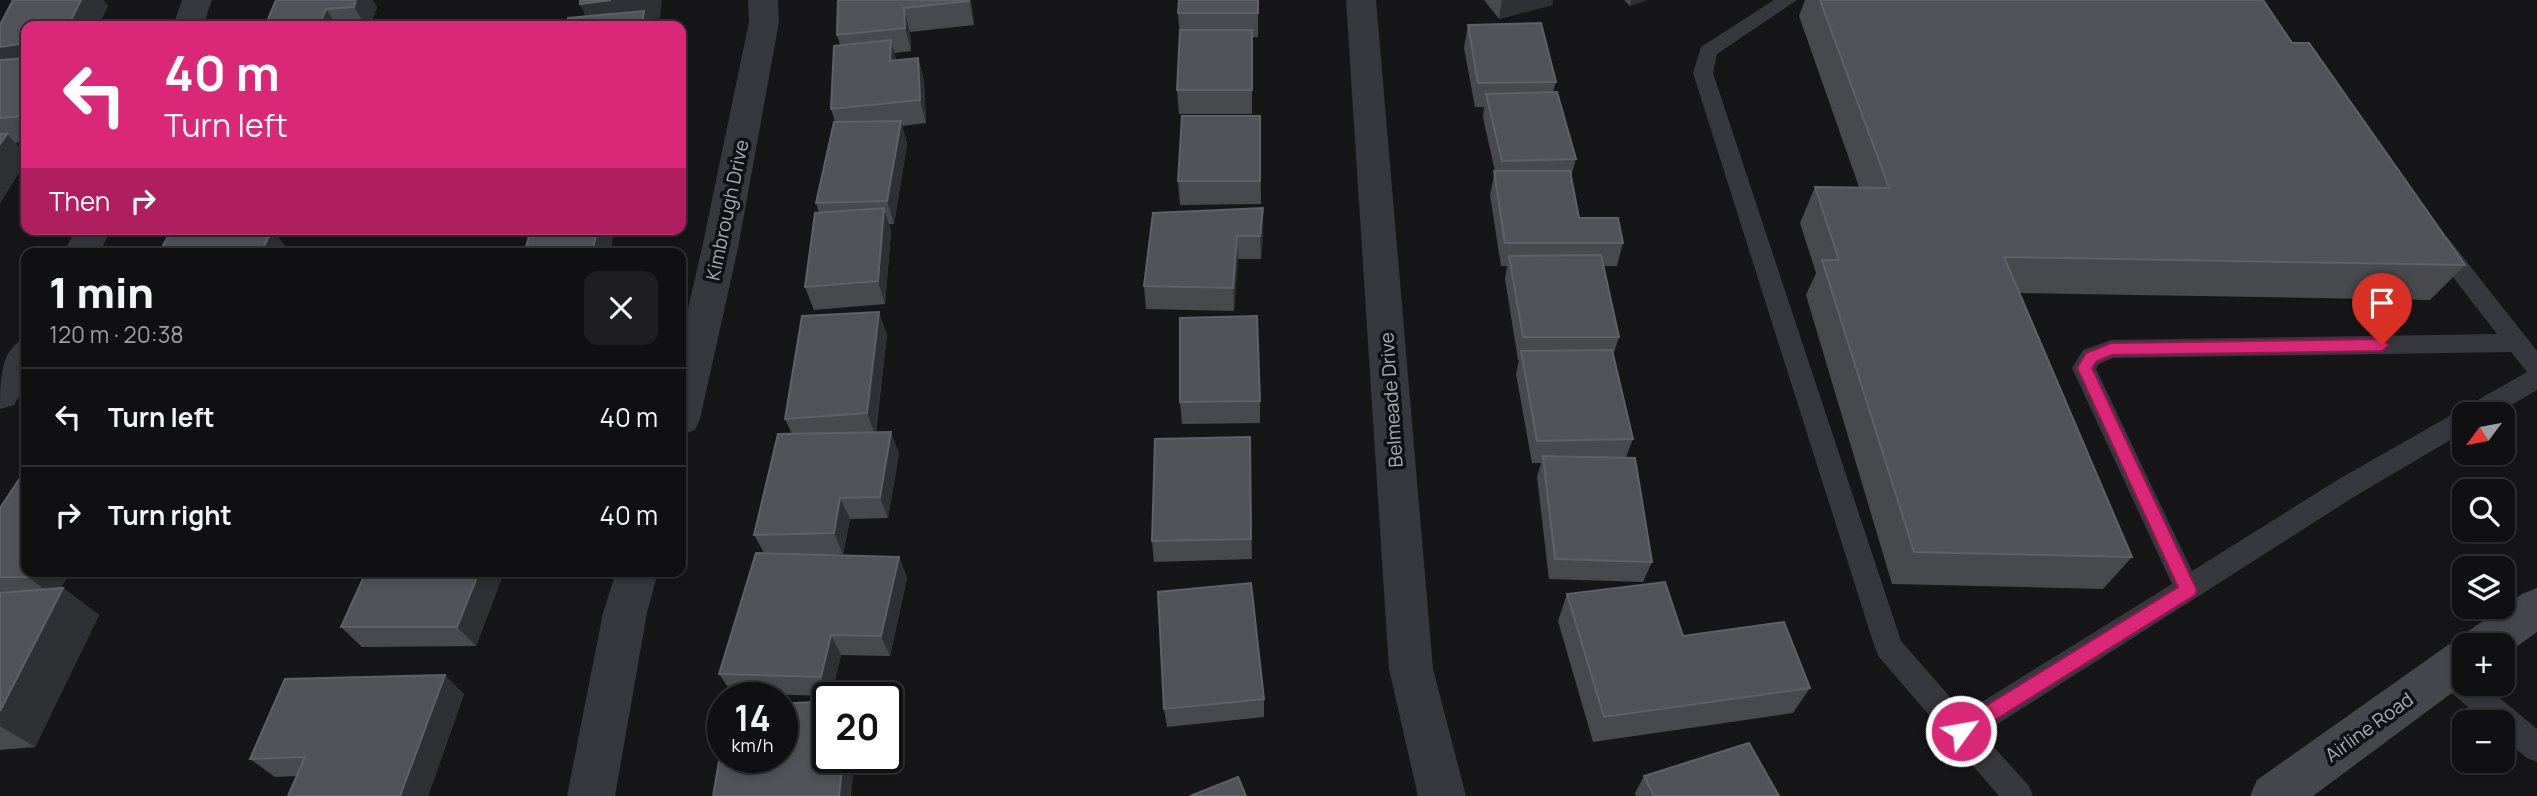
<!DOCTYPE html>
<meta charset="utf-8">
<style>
:root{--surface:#101012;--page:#1e1e20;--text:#f1f3f6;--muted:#9c9d9f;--line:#303032}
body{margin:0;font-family:Manrope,sans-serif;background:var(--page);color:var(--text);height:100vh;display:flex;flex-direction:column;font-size:26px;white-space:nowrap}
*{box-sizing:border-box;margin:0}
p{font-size:23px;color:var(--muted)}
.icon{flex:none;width:38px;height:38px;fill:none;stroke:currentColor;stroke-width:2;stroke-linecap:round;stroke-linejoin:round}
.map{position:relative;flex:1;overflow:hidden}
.sheet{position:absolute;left:21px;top:248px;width:665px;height:329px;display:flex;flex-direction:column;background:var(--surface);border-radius:14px;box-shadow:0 4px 10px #0003,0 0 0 2px var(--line)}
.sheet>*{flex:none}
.top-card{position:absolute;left:21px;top:21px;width:665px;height:214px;border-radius:14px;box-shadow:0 4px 10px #0003,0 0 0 2px var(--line);background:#db2777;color:#fff;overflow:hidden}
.needle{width:46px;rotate:238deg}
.buttons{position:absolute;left:2452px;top:402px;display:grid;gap:14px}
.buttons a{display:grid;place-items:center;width:63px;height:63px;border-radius:14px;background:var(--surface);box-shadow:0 4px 10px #0003,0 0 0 2px var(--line);font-size:35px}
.speed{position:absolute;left:707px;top:682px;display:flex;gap:14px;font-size:35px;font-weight:700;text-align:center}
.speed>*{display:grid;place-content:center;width:91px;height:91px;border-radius:50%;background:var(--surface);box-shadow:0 4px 10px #0003,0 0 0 2px var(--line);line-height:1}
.speed small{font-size:18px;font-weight:400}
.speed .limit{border:4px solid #111;border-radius:10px;background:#fff;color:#111}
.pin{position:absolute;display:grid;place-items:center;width:60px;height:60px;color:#fff;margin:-72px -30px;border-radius:50% 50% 50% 0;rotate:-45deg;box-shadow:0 0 7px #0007}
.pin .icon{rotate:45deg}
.me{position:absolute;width:77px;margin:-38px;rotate:58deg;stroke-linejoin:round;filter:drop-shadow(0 0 5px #0008)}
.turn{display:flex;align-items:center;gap:24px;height:147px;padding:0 28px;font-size:32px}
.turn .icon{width:91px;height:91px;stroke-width:2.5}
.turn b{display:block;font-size:49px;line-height:60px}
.then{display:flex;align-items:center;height:66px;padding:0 28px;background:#0003;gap:14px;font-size:26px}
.round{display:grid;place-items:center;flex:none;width:74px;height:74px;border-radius:14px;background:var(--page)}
.headline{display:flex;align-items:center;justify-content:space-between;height:119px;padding:0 28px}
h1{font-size:42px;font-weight:800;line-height:52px}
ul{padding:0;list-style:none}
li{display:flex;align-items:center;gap:21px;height:98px;padding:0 28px;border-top:2px solid var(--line)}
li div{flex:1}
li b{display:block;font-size:26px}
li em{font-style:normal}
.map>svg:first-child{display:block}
</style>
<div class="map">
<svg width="2537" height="796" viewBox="0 0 2537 796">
<rect width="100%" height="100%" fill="#161618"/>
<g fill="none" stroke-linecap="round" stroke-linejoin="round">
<g fill="#37383d" fill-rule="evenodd">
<path d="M1774,0h23l-80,54 -4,19 188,568 63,72 208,-129 -100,-216 11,-18 28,-10 386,-6 -65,-84 -3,-6 3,-6 8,-2 8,2 89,113v39l-43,25h-30v17l-107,63 -375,239 47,52 4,10h-34l-120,-139 -4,-9 -182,-575 8,-26zM2511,352l16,20 -188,107 -147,92 -96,-202 3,-5 14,-6z"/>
<path d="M2447,658l17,10v16h19l54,45v33l-10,-4 -25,-21v-14h-16l-49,-43 -4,-9 4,-9z"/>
</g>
<g fill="#37383d" fill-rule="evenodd">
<path d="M182,0h30l-9,26h-30z"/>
<path d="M748,0h30l1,22 -41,226 -38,171 -5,11 -14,5v-96l21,-91 47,-226z"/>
<path d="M76,229h35l-12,25h-36z"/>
<path d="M26,338v46l-12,21 -14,4c0,-28 0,-61 26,-71z"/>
<path d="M616,572h42l-11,41 -32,183h-48l36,-183z"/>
</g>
<path fill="#37383d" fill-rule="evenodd" d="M1346,0h30l57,669 33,127h-48l-29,-127z"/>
<path fill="#45474d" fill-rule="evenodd" d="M2537,588v44l-35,25v-11h-38v38l-151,112h-63l7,-16 191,-135 16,-6 3,-7 55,-38z"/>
</g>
<g fill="#47494d">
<path d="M13,0h90l5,6 -10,20h-72v115l-11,2 11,12v6l-26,42v-178z"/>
<path d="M276,0l101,7 -7,19h-105z"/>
<path d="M838,0h133l3,25 -64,7 1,19 -17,2 2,7 22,-2 6,23 2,42 -24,3 5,18 -13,80h-5l2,7 -6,73 -71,6 -9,-23 14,-74 -3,-10 19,-81 -4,-13 9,-64 -3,-10z"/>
<path d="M1258,0v37h-6v77h-73l-2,-24 3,-53 -2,-24z"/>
<path d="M1484,0h69l-1,5 -53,14z"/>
<path d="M1624,0h23l-17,6z"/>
<path d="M1805,0h458l29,43 173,222 -35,35 -410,-7 112,264 -29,32 -211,-5 -86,-289 10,-22 -16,-50 15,-36h44l-60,-171z"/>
<path d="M1468,25l88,57 -3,10 23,67 -5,18 8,41 44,25 -6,23h-14l16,71 -6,19 20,83 -7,18 26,105 -9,20 -94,-3 -12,-102 4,-14h-9l-16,-89 3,-14h-1l-13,-81 2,-13h-6l-11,-71 5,-24 -12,-53 1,-11h-9l-11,-59z"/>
<path d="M1260,116l1,88 -81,1 -2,-24z"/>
<path d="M1153,213l110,19 -2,27h-23l-4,52 -88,-2 -2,-23z"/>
<path d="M186,229l86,1 19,23 -1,1h-132l32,-20z"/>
<path d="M531,229l79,25h-86z"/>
<path d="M887,334l-11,98 23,21 -11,65 -38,1 -7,35 -38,1 94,2 8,21 -17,78 -49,-1 -10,41 -99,-3 -13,-19 45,-121 -10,-18 38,-101 -7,-15z"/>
<path d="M1260,401v22l-78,1 -2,-22z"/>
<path d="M1250,437l2,122 -98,3 -2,-21z"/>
<path d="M0,508l61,80h2l36,27 -64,132 -35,3z"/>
<path d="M504,572l-28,74 -114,1 -21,-20z"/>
<path d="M1567,594l116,42 127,52 -17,25 -200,29 -35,-121z"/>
<path d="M464,694l-36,102h-140l9,-20 -22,1 -25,-18z"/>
<path d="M1264,699v18l-97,10 -3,-18z"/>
<path d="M1644,776l135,20h-143l-1,-3z"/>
</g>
<g fill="#2f3033">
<path d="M81,0h22l5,6 -10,20h-30z"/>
<path d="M356,0h17l4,7 -7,19h-4l-12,-19z"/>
<path d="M611,0h51l-2,18 -12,2 3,6h-61l-10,-22z"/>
<path d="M969,0h2l1,6 2,19z"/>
<path d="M1502,0h51l-1,5 -53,14z"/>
<path d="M1631,0h16l-17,6z"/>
<path d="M904,8l6,24 1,19 -6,-23z"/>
<path d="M326,9l11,17h-18z"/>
<path d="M891,40l6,24 -7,-3z"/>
<path d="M26,43v27l-26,-8v-15z"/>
<path d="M918,58l6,23 2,42 -6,-23z"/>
<path d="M901,121l6,23 -13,80 -7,-23z"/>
<path d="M7,134l19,21v6l-26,42v-59z"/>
<path d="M884,208l7,23 -6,73 -7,-23z"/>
<path d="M1263,208v24l-2,27 -1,-23z"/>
<path d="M598,229h17l-5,25h-16l-2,-3z"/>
<path d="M272,230l19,23 -1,1h-30z"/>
<path d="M1237,236l1,23 -4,52 -1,-23z"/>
<path d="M879,312l8,22 -12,101 -8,-22z"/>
<path d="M891,432l8,21 -11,65 -8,-21z"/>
<path d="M840,498l10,21 -7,35 -9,-21z"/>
<path d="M899,557l8,21 -17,78 -9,-20z"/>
<path d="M30,572h41l-16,25 -27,-20z"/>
<path d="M479,572h25l-28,74 -19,-19z"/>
<path d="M63,588l36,27 -64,132 -35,-21v-15z"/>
<path d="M831,635l10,20 -10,41 -10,-19z"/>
<path d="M445,675l19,19 -36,102h-28z"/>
<path d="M843,758h12l-4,38h-12z"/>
</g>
<g fill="#525359" stroke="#5f6168" stroke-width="2">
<path d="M13,0h68l-13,26h-42v17l-26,4v-22z"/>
<path d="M276,0h80l-2,7 -28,2 -7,17h-54z"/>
<path d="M580,0h31l-31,4z"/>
<path d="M838,0h131v1l-65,7 1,20 -68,7z"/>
<path d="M1179,0h79v13h-80z"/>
<path d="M1820,0h443l29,43h17l156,222 -461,-8 128,300 -218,-5 -92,-292h17l-24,-73 74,1z"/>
<path d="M644,11l-2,15h-75l1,-8z"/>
<path d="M1541,23l15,59 -78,1 -10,-58z"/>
<path d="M1180,30h72v60h-75z"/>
<path d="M891,40l-1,21 28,-3 2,42 -89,9 3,-63z"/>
<path d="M26,58v55l-1,3 -25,2v-58z"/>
<path d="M1557,92l19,67 -74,2 -16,-67z"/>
<path d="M1182,116h78v65h-82z"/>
<path d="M901,121l-14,80 -71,2 18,-81z"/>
<path d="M0,134h7l-7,10z"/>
<path d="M1494,171h76l9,47h39l5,25h-118z"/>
<path d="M884,208l-6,73 -73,6 10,-74z"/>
<path d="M1263,208l-3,28h-23l-4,52 -89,-2 9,-73z"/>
<path d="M531,229h67l-6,22 -31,3h-37z"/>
<path d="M272,230l-12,24h-102l11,-19z"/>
<path d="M1601,255l18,82h-96l-14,-81z"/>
<path d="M879,312l-12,101 -82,6 17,-103z"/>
<path d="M1257,316l3,85 -80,1v-84z"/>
<path d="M1612,350l21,89 -96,2 -16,-90z"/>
<path d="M891,432l-11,65 -40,1 -6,35 -80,2 24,-101z"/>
<path d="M1250,437l1,102 -99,2 3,-102z"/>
<path d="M1543,456l92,2 17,104 -97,-3z"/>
<path d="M26,469v103h4l-2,5h-28v-69z"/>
<path d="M756,553l143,4 -18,79 -50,-1 -10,42 -102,-3z"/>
<path d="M366,572h113l-22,55h-116z"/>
<path d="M1665,582l18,54 101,-14 26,66 -206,29 -37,-123z"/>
<path d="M1251,583l13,116 -100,10 -6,-117z"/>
<path d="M63,588l-63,123v-118z"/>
<path d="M445,675l-45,121h-112l17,-39 -55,2 35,-80z"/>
<path d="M828,701v57h15l-4,38h-126l10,-58v20h59v-54z"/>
<path d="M1749,743l30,53h-125l-10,-20z"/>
<path d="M1238,777l8,19h-56z"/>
</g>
<path fill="#db2777" stroke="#8e194d" stroke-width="2" d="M2382,339l7,6 -7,6 -270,4 -15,6 -5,7 105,222 -2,5 -227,142 -7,3 -6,-3 -3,-6 3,-6 223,-138 -101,-219 9,-15 25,-10z"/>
<g text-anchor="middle" stroke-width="7" stroke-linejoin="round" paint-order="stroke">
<g font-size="19" fill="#a8adb8" stroke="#111113">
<text transform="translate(727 210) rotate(-78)" y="7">Kimbrough Drive</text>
<text transform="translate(1391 400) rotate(-94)" y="7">Belmeade Drive</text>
<text transform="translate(2369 727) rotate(-36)" y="7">Airline Road</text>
</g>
</g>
</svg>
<div class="buttons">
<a><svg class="needle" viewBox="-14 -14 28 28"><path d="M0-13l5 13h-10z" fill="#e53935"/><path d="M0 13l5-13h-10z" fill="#9c9d9f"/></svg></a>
<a><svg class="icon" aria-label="search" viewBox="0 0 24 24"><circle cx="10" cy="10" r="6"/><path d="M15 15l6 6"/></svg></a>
<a><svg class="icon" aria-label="layers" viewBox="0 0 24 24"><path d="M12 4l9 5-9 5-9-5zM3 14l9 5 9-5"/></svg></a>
<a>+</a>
<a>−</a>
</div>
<div class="speed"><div>14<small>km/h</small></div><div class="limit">20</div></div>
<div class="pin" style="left:2382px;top:345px;background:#d93025"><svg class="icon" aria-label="arrive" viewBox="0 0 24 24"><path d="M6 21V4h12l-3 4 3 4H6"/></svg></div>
<svg class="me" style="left:1961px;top:731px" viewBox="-20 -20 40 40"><circle r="17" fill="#db2777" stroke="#fff" stroke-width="3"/><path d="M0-11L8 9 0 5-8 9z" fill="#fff"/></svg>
<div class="top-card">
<div class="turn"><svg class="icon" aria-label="left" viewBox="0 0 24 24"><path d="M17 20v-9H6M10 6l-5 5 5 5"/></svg><div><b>40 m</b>Turn left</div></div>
<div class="then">Then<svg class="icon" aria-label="right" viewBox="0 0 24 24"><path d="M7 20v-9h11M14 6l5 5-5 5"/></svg></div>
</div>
<section class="sheet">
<div class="headline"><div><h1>1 min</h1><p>120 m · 20:38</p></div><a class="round"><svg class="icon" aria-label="close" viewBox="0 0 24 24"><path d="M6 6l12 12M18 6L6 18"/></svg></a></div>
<ul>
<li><svg class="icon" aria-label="left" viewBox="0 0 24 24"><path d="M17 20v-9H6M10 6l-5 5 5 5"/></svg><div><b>Turn left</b></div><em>40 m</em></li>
<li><svg class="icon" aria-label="right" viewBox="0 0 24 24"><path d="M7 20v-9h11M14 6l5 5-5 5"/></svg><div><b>Turn right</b></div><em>40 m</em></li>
</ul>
</section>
</div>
